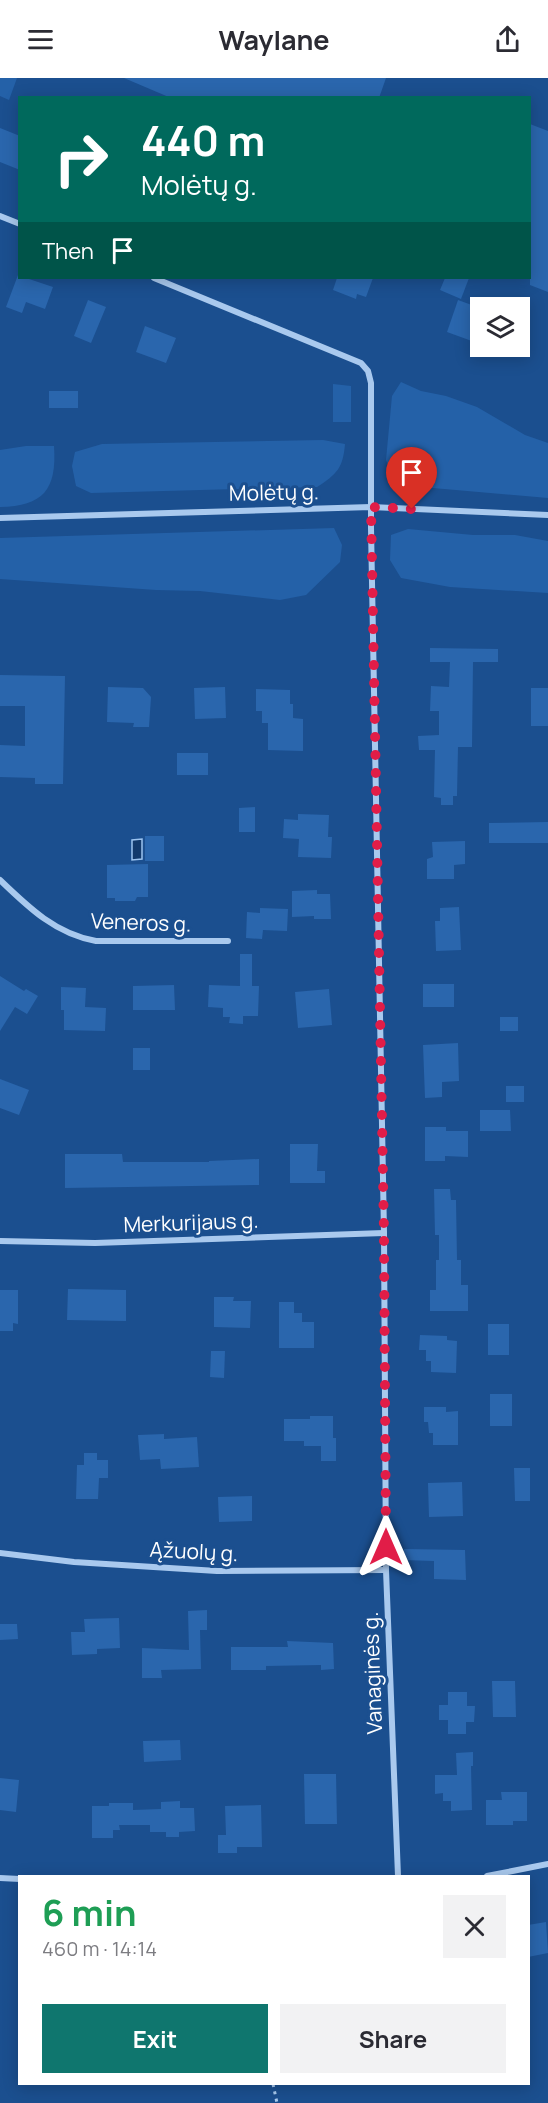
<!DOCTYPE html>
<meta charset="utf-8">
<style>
:root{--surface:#fff;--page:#f2f2f3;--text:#2b2b33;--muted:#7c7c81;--accent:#0f766e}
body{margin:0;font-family:Manrope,sans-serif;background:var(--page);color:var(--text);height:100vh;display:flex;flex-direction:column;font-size:22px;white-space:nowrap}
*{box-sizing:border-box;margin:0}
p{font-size:20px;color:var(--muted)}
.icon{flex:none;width:33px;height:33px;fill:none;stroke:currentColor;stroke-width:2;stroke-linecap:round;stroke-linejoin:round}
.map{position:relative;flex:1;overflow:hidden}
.drawer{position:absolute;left:18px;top:1797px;width:512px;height:210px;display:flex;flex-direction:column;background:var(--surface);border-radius:0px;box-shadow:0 3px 15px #0003}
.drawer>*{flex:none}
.top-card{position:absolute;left:18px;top:18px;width:513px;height:183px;border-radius:0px;box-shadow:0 3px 15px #0003;background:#00695c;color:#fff;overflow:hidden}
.tools{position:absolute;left:470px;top:219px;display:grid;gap:12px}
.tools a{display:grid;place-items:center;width:60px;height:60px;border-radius:0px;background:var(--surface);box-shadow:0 3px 15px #0003;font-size:30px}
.pin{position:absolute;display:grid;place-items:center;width:51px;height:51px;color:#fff;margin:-62px -26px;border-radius:50% 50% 50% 0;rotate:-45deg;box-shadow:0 0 6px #0007}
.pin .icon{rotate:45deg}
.me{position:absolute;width:66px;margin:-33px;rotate:0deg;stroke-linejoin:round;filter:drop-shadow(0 0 4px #0008)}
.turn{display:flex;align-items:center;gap:21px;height:126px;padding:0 24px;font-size:27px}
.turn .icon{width:78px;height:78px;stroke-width:2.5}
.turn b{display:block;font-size:42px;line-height:51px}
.then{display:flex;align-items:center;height:57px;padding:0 24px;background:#0003;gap:12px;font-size:22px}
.round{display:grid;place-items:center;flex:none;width:63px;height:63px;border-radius:0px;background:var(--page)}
.head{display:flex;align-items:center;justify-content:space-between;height:102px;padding:0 24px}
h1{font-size:36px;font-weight:700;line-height:45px;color:#1e9e55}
.button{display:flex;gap:12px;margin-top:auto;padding:12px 24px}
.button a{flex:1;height:69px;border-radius:0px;background:var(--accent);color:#fff;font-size:24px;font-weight:700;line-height:69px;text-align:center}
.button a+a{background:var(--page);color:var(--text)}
header{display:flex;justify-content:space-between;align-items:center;height:78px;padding:0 24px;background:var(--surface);font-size:27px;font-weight:700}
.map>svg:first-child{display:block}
</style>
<header><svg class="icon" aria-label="menu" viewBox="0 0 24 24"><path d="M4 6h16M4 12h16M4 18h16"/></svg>Waylane<svg class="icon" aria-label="share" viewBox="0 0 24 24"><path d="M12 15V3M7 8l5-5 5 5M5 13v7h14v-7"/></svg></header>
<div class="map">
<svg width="548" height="2025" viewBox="0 0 548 2025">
<rect width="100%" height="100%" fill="#1b4f8f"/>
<g fill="#2461a8">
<path d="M0,0h17l-8,22 -9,-4z"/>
<path d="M401,304l20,9 25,5 31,11 48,28 23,8v55l-138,-12 -17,-8 -7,-18 6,-64z"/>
<path d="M333,306l18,2v36h-18z"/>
<path d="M323,362l22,4c-2,24 -8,30 -28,43l-226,6 -15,-7 -4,-20 3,-14 27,-8z"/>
<path d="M26,368h28c3,44 -11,60 -54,61v-57z"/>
<path d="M334,450l8,17 -2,17 -34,33 -26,5 -80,-9 -44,-1 -156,-11v-41z"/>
<path d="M408,451l65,6h42l33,6v52l-98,-6 -49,-9 -11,-18 1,-25z"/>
</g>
<path fill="#123a6d" stroke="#9cc4f0" stroke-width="1.5" d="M142,761v20l-10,1v-20z"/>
<g fill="#2a66ad">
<path d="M124,0h262l-7,20h-208z"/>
<path d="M530,46l18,7v161l-18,-7z"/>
<path d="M0,50l20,8v34l-20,-8z"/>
<path d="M18,197l2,3h6l27,9 -8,22 -19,-7 -4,11 -16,-6z"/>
<path d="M337,200h36l-7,19 -9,-3 -1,5 -23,-9z"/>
<path d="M445,200h24l-8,21 -21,-9z"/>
<path d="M88,222l18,7 -15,36 -17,-7z"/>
<path d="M458,222l22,8v36l-33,-12z"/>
<path d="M145,248l31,12 -10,25 -30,-11z"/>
<rect x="49" y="313" width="29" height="17"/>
<path d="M430,570l68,1v13h-25l-1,85h-14l-1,49h-4v9h-12v-7l-7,-1 1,-47h-16l-1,-14 21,-1v-24h-9l1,-25 18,1 1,-25h-20z"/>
<path d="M0,597l65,1 -2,108h-28v-6l-35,-1v-32l25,1v-40h-25z"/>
<path d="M108,609l35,1 8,9 -2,30h-16l1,-4 -27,-1z"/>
<path d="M225,609l1,31 -31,1 -1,-31z"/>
<rect x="531" y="610" width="17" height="38"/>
<path d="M256,611l34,1v14h3v14l10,1v32l-35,-1v-27h-6v-12h-6z"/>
<rect x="177" y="675" width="31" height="22"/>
<path d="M255,729v25h-16v-24z"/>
<path d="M298,736l31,1 -1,22h4l-1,21 -33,-1 1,-18 -16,-1 1,-19 14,1z"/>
<path d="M548,744v21h-59v-20z"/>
<rect x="145" y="758" width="19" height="25"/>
<path d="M465,763v23l-11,1v14h-27v-20l6,-2 -1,-15z"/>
<path d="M148,786v33h-11l-2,4h-20v-3h-8v-33z"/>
<path d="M317,812v4h13l1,25h-17v-3l-22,1v-26z"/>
<path d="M459,829l2,43 -25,1 -1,-30h5v-13z"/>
<path d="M260,830l28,1 -1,22 -24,-1 -1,9 -16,-1 1,-26 13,1z"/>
<path d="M240,876h12v32h7l-1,30h-15v8l-14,-1 1,-6h-7v-9l-15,-1 1,-22 31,1z"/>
<path d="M0,898l24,15 2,-2 12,7 -11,18 -12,-7 -15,24z"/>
<rect x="423" y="906" width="31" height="23"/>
<path d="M174,907l1,25h-42v-24z"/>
<path d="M61,909l25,1 -1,19 21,1 -1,23 -41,-1v-20h-3z"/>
<path d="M329,911l3,36 -34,3 -3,-36z"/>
<rect x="500" y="939" width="18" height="14"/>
<path d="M458,965l1,38 -17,1v15l-17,1 -2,-53z"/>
<rect x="133" y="970" width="17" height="22"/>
<path d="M0,1001l29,11 -10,25 -19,-7z"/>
<rect x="506" y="1008" width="18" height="16"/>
<path d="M480,1032h30l1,21h-31z"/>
<path d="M425,1049h21v4h22v26l-23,-1v5h-20z"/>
<path d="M290,1066h28l-1,27h8v12h-35z"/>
<path d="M65,1076h57l1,8h86v-1l50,-2v26l-194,3z"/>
<path d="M434,1111h16l1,11h5l1,60h4v25h7v26h-38v-21h6v-30h3v-25h-4z"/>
<path d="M68,1211l58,1v31l-59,-1z"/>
<path d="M0,1212h18v34l-5,-1v8h-13z"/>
<path d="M214,1219h20l-1,4h18l-1,27 -36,-1z"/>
<path d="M279,1224h15v11h8v9h12v26h-35z"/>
<rect x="488" y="1246" width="21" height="31"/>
<path d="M420,1257l27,1v4l10,1 -1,32 -25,-1v-11h-5v-11h-7z"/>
<path d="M211,1273h14l-1,27 -14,-1z"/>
<rect x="490" y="1316" width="22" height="32"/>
<path d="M424,1329h22v5l12,-1v34h-25v-12h-4l-1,-11h-4z"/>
<path d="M310,1338h23v22h3v23h-15v-15h-17v-5h-20v-22h26z"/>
<path d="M164,1356v5l33,-2 2,30 -38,2 -1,-10 -20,1 -2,-25z"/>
<path d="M84,1375h13v7h11v18h-9l-1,21h-22l1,-34h7z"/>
<path d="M514,1390h16v33h-15z"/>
<path d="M462,1404l1,34 -34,1 -1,-34z"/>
<path d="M252,1418v25l-33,1 -1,-25z"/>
<path d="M404,1471l61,1 1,30 -32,-1v-18l-31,-1z"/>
<path d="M207,1532v20h-7l1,39 -40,1 1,8h-20v-30l47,2 -1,-39z"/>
<path d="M119,1540l1,30 -23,1v5l-25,1 -1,-23h14l-1,-13z"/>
<path d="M0,1546h17l1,15 -18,1z"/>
<path d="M287,1563l46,2 1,26 -13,1v-5l-55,1v4h-35v-23h57z"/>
<path d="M492,1603h23l1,36h-23z"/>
<path d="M448,1614h19v14h8l-1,16h-8v12h-18v-14h-9v-15h9z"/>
<path d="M180,1662l1,20 -37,2 -1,-21z"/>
<path d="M473,1674v14h-2l1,44 -21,1v-10h-8v-8l-8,1v-19h22l-1,-22z"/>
<path d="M304,1696h32l1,50h-32z"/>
<path d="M0,1700l19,2 -3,32 -16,-2z"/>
<path d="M501,1714h26v29h-14v4h-27v-25h16z"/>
<path d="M180,1723v7h14l1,23 -16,1v5h-13v-5h-16v-7h-31l1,5h-7v8h-21v-32h17v-3h24v7l28,-1v-7z"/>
<path d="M261,1727l1,42h-25v6h-19v-18h8l-1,-29z"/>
<path d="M546,1844l2,31 -20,4v-32z"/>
</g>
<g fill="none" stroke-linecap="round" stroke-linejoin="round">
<path stroke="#a9c9ee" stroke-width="3" stroke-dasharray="3 4.5" stroke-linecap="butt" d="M273,2006l4,19"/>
<g stroke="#a9c9ee" stroke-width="6">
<path d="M0,138l20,8"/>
<path d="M154,200l207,85 7,8 3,12v145l13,705 2,337 12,306"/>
<path d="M0,440l371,-11 177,8"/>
<path d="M0,802c29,28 56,54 96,61h132"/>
<path d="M0,1163l95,2 289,-10"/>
<path d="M0,1475l74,9 143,9 169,-1"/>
<path d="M487,1798l61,-12"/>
<path d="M0,1800l20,1"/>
</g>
</g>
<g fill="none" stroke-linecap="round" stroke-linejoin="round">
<path stroke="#e11d48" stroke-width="10" stroke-dasharray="0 18" d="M386,1469l-2,-314 -13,-726 41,2"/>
</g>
<g text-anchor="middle" stroke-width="6" stroke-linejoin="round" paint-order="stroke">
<g font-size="21" fill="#fff" stroke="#1b4f8f">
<text transform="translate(274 415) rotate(-1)" y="7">Molėtų g.</text>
<text transform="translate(141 845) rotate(2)" y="7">Veneros g.</text>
<text transform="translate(191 1145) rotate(-2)" y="7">Merkurijaus g.</text>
<text transform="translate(194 1474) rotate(3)" y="7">Ąžuolų g.</text>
<text transform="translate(373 1595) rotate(-92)" y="7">Vanaginės g.</text>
</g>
</g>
</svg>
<div class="tools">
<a><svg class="icon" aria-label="layers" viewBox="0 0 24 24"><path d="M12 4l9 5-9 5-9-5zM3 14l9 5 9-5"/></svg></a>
</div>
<div class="pin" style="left:412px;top:431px;background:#d93025"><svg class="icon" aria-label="arrive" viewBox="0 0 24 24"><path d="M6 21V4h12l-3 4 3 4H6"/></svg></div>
<svg class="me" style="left:386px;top:1469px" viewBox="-20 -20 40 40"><path d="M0-17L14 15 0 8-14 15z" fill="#e11d48" stroke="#fff" stroke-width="4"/></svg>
<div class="top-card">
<div class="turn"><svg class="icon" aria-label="right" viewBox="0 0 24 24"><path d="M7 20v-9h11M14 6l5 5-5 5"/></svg><div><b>440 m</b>Molėtų g.</div></div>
<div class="then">Then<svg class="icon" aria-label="arrive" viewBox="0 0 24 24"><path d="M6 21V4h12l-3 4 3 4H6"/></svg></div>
</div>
<section class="drawer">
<div class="head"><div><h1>6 min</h1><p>460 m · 14:14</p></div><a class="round"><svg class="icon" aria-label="close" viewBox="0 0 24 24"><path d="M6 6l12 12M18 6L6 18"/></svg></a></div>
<div class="button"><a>Exit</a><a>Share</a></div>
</section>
</div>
